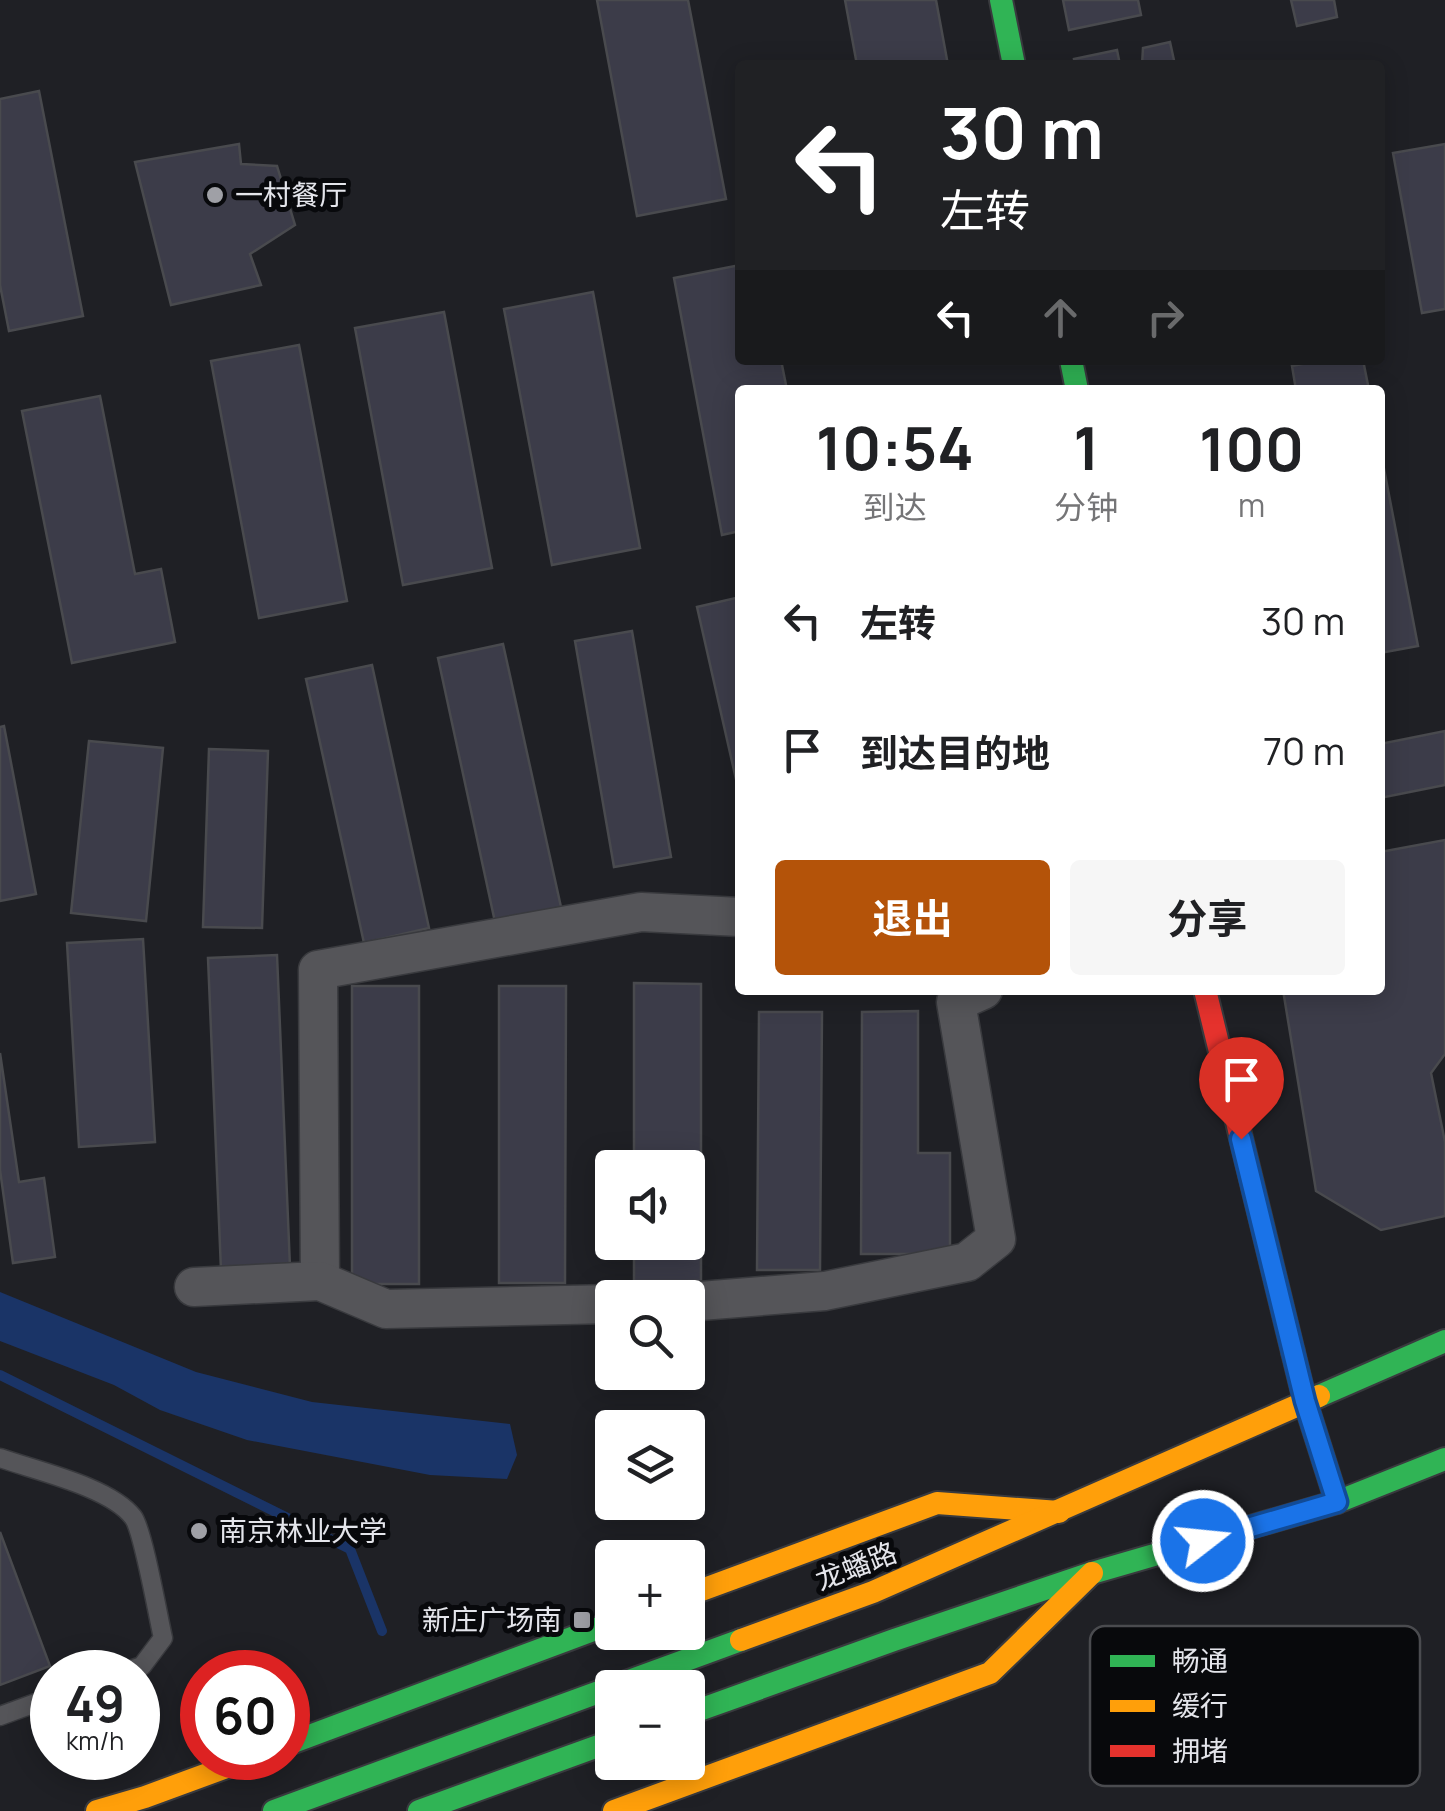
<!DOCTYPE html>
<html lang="zh">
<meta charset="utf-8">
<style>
:root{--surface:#fff;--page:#f6f6f6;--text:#202124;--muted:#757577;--accent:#b45309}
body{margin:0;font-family:Manrope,"Noto Sans SC",sans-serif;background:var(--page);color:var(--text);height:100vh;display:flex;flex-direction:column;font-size:38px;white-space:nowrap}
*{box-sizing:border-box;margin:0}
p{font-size:32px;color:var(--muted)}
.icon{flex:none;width:55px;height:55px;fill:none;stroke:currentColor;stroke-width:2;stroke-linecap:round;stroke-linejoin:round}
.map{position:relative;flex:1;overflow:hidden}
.details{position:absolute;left:735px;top:385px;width:650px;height:610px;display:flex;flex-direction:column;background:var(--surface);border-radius:10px;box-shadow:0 5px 25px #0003}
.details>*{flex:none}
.banner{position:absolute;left:735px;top:60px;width:650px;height:305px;border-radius:10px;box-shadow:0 5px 25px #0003;background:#202124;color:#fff;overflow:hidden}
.fabs{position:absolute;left:595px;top:1150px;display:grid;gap:20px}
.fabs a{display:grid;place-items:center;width:110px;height:110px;border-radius:10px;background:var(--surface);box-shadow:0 5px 25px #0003;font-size:50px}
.speed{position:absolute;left:30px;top:1650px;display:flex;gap:20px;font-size:50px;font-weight:700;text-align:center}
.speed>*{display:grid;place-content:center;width:130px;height:130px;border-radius:50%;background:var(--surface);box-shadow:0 5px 25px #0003;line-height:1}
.speed small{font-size:25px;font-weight:400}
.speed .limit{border:15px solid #d22;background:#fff;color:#111}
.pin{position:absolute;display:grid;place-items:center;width:85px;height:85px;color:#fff;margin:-102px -42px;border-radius:50% 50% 50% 0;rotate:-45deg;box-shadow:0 0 10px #0007}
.pin .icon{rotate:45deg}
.me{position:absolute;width:110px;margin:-55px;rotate:74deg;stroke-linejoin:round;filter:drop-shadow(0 0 8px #0008)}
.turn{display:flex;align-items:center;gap:35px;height:210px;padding:0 40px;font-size:45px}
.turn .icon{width:130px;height:130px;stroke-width:2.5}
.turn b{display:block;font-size:70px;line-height:85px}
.lanes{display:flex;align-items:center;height:95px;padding:0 40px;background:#0003;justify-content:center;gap:50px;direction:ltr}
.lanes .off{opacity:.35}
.eta{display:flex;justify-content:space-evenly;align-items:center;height:170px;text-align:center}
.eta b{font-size:60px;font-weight:700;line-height:70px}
.button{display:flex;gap:20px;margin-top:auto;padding:20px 40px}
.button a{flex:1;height:115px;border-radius:10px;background:var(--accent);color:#fff;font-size:40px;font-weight:700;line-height:115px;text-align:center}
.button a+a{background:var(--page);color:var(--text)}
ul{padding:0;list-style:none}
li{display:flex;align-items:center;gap:30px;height:130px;padding:0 40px}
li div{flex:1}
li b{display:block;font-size:38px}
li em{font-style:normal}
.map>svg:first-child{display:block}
</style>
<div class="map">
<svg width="1445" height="1811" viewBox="0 0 1445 1811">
<rect width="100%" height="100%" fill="#1f2025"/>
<path fill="#1a3467" d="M0,1292l196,80 116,30 198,22 7,31 -10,24 -77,-4 -183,-35 -87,-30 -46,-25 -114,-44z"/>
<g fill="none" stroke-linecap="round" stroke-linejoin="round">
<path stroke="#1a3467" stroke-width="10" d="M0,1375l350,174 32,82"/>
</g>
<g fill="#3c3c49" stroke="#494a4e" stroke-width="2.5">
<path d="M597,0h91l38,199 -89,17z"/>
<path d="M845,0h91l12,65h-91z"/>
<path d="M1063,0h75l3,15 -72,15z"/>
<path d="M1291,0h43l3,17 -40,9z"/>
<path d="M1170,42l5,23h-33l1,-17z"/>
<path d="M1117,50l3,15h-45l-1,-6z"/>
<path d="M39,91l44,225 -74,15 -9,-46v-186z"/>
<path d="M239,144l2,20 36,2 18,59 -45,29 11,31 -90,20 -36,-143z"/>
<path d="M1445,144v165l-23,4 -29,-160z"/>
<path d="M740,265v95h41l6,30h-47v141l-18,4 -48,-257z"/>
<path d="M593,292l47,256 -88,17 -48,-256z"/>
<path d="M444,312l48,256 -89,17 -48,-257z"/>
<path d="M299,345l48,256 -88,17 -48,-257z"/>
<path d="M1321,360h42l6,30h-73l-4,-24z"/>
<path d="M100,396l35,178 26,-5 14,73 -103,21 -50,-252z"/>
<path d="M1380,448l38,198 -38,7z"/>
<path d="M740,597v200l-43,-190z"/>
<path d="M632,631l39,226 -57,10 -39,-226z"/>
<path d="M503,644l58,263 -66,15 -57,-264z"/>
<path d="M372,665l57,263 -65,15 -58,-264z"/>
<path d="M4,726l32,168 -36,7v-174z"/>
<path d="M1445,731v54l-65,13v-54z"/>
<path d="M89,741l74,7 -17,173 -75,-8z"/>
<path d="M209,749l59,2 -6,177 -59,-1z"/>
<path d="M1445,840v214l-14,19 14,69v74l-64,14 -65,-39 -33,-201h97v-138z"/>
<path d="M143,939l12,203 -76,5 -12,-204z"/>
<path d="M277,955l13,312 -69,3 -13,-312z"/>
<path d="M634,983l67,1v297h-67v-39h54v-74h-54z"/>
<rect x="352" y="986" width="67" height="298"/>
<path d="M499,986h67l-1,297h-66z"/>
<path d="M918,1011v142h32v101h-89l1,-242z"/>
<path d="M759,1012h63l-2,258h-63z"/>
<path d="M0,1053l19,129 25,-4 11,79 -42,6 -13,-93z"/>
<path d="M0,1532l50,134 -50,19z"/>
</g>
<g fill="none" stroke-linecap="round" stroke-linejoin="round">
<g stroke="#393a3e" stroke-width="21">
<g id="lane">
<path d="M0,1458c37,13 110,29 133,59 10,13 25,99 30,121l-21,28 -18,6"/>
<path d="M0,1716l52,-19"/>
</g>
</g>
<g stroke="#393a3e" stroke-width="41">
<g id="street">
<path d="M320,1281l-2,-311 323,-58 99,5"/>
<path d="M194,1287l126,-6 66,28 226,-5"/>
<path d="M688,1302l137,-11 142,-29 29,-23 -40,-237 27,-12"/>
</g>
</g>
<g stroke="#393a3e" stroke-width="26">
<g id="fast">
<path d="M1001,0l13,65"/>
<path d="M1071,360l6,30"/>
<path d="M1319,1396l126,-55"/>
<path d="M688,1714l206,-74 198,-67 245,-71 108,-43"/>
<path d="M288,1744l324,-121"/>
<path d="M274,1811l467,-171"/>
<path d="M419,1811l193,-70"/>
</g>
</g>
<g stroke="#393a3e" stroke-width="26">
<g id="slow">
<path d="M1293,1352l12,49 32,101"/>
<path d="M688,1595l249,-92 122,9"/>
<path d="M741,1640l132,-48 446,-196"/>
<path d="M97,1811l48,-14 106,-39"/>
<path d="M614,1811l376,-138 102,-100"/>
</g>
</g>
<g stroke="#393a3e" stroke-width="26">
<path id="jam" d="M1205,990l88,362"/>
</g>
<use href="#lane" stroke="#555559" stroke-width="18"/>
<use href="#street" stroke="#555559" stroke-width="38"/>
<use href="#fast" stroke="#30b455" stroke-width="22"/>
<use href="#slow" stroke="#ff9f0a" stroke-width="22"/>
<use href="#jam" stroke="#e5322d" stroke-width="22"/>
</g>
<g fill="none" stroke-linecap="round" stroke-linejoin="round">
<g stroke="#114b97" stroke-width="25">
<path id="route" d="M1203,1541l134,-39 -32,-101 -64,-262"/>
</g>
<use href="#route" stroke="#1a73e8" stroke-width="18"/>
</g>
<g fill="#9fa0a6" stroke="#08090c" stroke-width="4">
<circle cx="215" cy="195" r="10"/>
<circle cx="199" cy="1531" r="10"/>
<rect x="572" y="1610" width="20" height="20" rx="5"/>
</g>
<g text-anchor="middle" stroke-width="10" stroke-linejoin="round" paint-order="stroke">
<g font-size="28" fill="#e4e5eb" stroke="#08090c" text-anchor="start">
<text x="235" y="205">一村餐厅</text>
<text x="219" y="1541">南京林业大学</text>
<text x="562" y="1630" text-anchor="end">新庄广场南</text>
</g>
<g font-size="28" fill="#e4e5eb" stroke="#08090c">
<text transform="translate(856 1566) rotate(-21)" y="10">龙蟠路</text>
</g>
</g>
<rect x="1090" y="1626" width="330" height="160" rx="15" fill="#08090c" stroke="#4a4b4f" stroke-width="2.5"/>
<rect x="1110" y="1655" width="45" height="12" fill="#30b455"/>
<rect x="1110" y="1700" width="45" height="12" fill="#ff9f0a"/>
<rect x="1110" y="1745" width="45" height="12" fill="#e5322d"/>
<g font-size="28" fill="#e4e5eb">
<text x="1172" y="1671">畅通</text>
<text x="1172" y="1716">缓行</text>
<text x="1172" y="1761">拥堵</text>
</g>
</svg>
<div class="fabs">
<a><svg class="icon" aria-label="sound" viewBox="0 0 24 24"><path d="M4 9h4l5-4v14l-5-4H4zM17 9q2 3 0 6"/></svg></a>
<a><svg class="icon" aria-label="search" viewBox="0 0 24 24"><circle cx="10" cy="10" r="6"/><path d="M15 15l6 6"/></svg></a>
<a><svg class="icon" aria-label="layers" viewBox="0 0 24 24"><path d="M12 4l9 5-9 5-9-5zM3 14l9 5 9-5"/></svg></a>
<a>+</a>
<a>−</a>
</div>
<div class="speed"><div>49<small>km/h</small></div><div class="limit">60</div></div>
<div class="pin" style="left:1241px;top:1139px;background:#d93025"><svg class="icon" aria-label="arrive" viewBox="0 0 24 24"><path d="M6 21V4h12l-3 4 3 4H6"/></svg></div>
<svg class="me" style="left:1203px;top:1541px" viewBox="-20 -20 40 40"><circle r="17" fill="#1a73e8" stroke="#fff" stroke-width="3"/><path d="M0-11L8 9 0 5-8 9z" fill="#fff"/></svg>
<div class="banner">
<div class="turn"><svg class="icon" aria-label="left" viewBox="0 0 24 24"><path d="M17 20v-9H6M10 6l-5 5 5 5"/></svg><div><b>30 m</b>左转</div></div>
<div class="lanes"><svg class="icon" aria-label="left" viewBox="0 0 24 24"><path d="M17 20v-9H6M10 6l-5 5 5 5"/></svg><svg class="icon off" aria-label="ahead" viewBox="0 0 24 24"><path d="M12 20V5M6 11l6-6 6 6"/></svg><svg class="icon off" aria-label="right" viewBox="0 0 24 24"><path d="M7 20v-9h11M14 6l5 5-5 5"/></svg></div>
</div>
<section class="details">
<div class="eta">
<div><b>10:54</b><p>到达</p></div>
<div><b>1</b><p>分钟</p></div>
<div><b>100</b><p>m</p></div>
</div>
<ul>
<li><svg class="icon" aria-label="left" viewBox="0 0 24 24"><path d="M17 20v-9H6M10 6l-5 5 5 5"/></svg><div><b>左转</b></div><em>30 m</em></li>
<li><svg class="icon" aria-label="arrive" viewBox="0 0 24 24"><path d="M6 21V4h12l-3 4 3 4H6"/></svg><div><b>到达目的地</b></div><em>70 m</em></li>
</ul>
<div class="button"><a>退出</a><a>分享</a></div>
</section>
</div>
